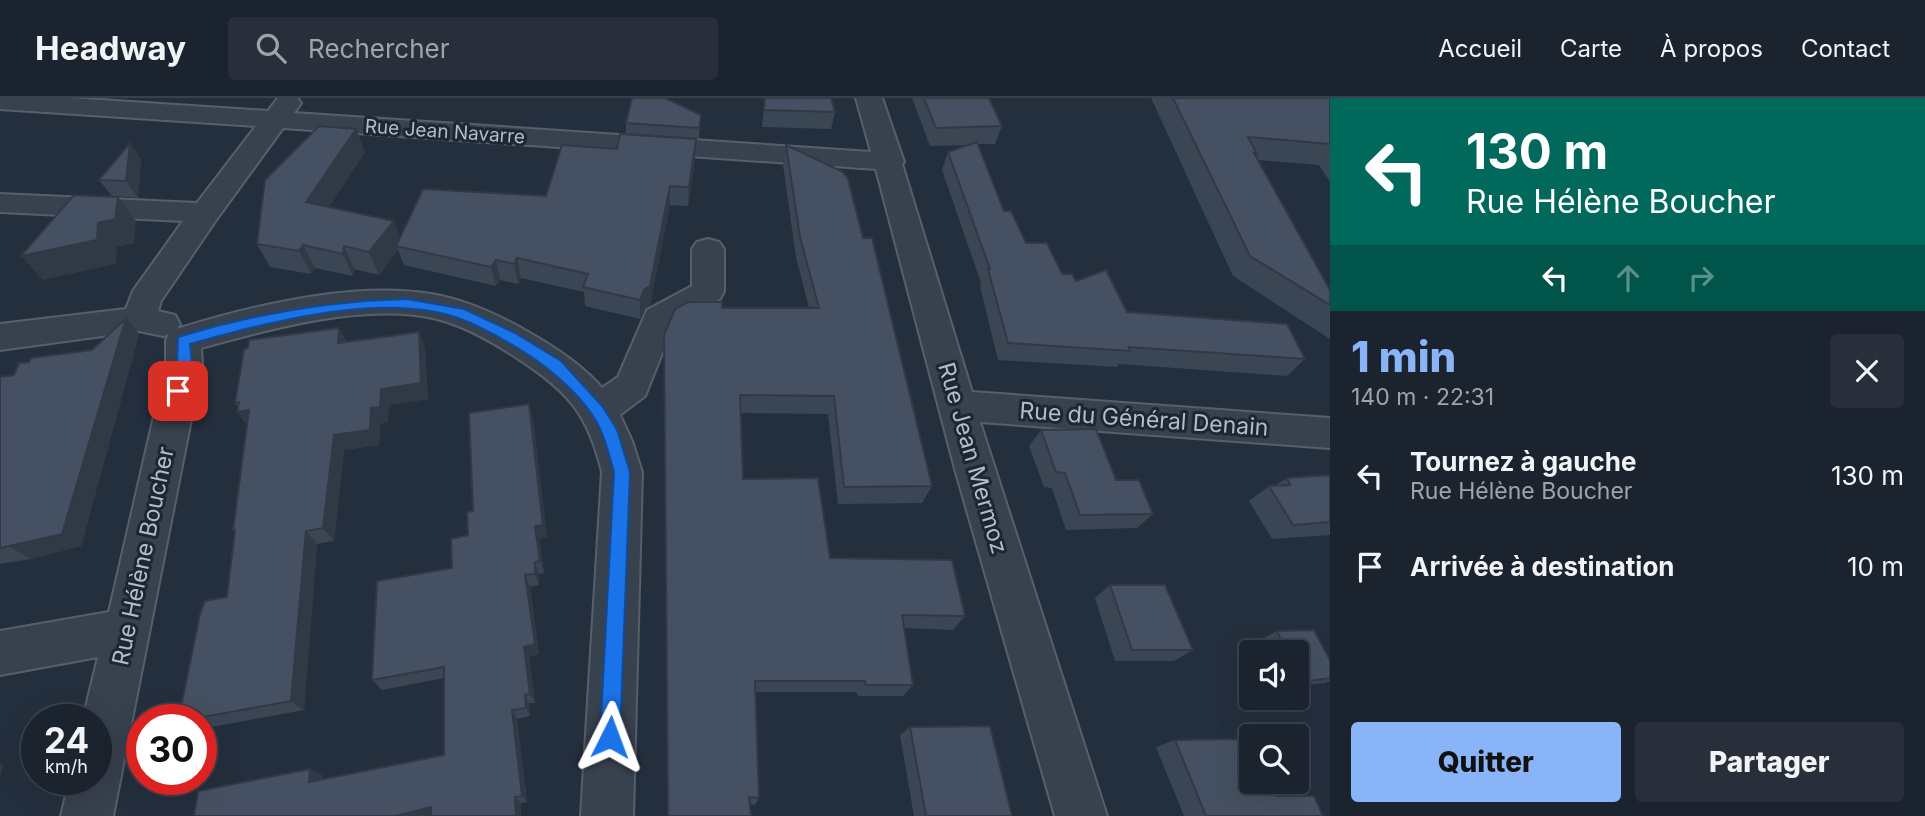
<!DOCTYPE html>
<html lang="fr">
<meta charset="utf-8">
<style>
:root{--surface:#1b232e;--page:#282f3a;--text:#f1f3f6;--muted:#a0a4aa;--line:#39404a;--accent:#8ab4f8}
body{margin:0;font-family:Inter,sans-serif;background:var(--page);color:var(--text);height:100vh;display:flex;flex-direction:column;font-size:26px;white-space:nowrap}
*{box-sizing:border-box;margin:0}
p{font-size:23px;color:var(--muted)}
.icon{flex:none;width:38px;height:38px;fill:none;stroke:currentColor;stroke-width:2;stroke-linecap:round;stroke-linejoin:round}
.map{position:relative;flex:1;overflow:hidden}
.drawer{display:flex;flex-direction:column;background:var(--surface);width:595px}
.drawer>*{flex:none}
.banner{background:#00695c;color:#fff;overflow:hidden}
.controls{position:absolute;left:1239px;top:542px;display:grid;gap:14px}
.controls a{display:grid;place-items:center;width:70px;height:70px;border-radius:7px;background:var(--surface);box-shadow:0 7px 28px #0002,0 0 0 2px var(--line);font-size:35px}
.speed{position:absolute;left:21px;top:606px;display:flex;gap:14px;font-size:35px;font-weight:700;text-align:center}
.speed>*{display:grid;place-content:center;width:91px;height:91px;border-radius:50%;background:var(--surface);box-shadow:0 7px 28px #0002,0 0 0 2px var(--line);line-height:1}
.speed small{font-size:18px;font-weight:400}
.speed .limit{border:10px solid #d22;background:#fff;color:#111}
.pin{position:absolute;display:grid;place-items:center;width:60px;height:60px;color:#fff;margin:-30px;border-radius:14px;box-shadow:0 4px 10px #0006}
.me{position:absolute;width:77px;margin:-38px;rotate:3deg;stroke-linejoin:round;filter:drop-shadow(0 0 5px #0008)}
.turn{display:flex;align-items:center;gap:24px;height:147px;padding:0 21px;font-size:32px}
.turn .icon{width:91px;height:91px;stroke-width:2.5}
.turn b{display:block;font-size:49px;line-height:60px}
.lanes{display:flex;align-items:center;height:66px;padding:0 21px;background:#0003;justify-content:center;gap:35px;direction:ltr}
.lanes .off{opacity:.35}
.round{display:grid;place-items:center;flex:none;width:74px;height:74px;border-radius:7px;background:var(--page)}
.head{display:flex;align-items:center;justify-content:space-between;height:119px;padding:0 21px}
h1{font-size:42px;font-weight:800;line-height:52px;color:var(--accent)}
.button{display:flex;gap:14px;margin-top:auto;padding:14px 21px}
.button a{flex:1;height:80px;border-radius:7px;background:var(--accent);color:#111;font-size:28px;font-weight:800;line-height:80px;text-align:center}
.button a+a{background:var(--page);color:var(--text)}
ul{padding:0;list-style:none}
li{display:flex;align-items:center;gap:21px;height:91px;padding:0 21px}
li div{flex:1}
li b{display:block;font-size:26px}
li em{font-style:normal}
header{display:flex;align-items:center;gap:42px;box-sizing:border-box;height:98px;padding:0 35px;background:var(--surface);border-bottom:2px solid var(--line)}
header strong{font-size:33px}
nav{display:flex;gap:38px;margin-inline-start:auto;font-size:24px}
.search{width:490px;height:63px;background:var(--page);display:flex;align-items:center;gap:18px;box-sizing:border-box;padding:0 24px;border-radius:7px;color:var(--muted);font-size:26px}
main{display:flex;flex:1;min-height:0}
.map>svg:first-child{display:block}
</style>
<header>
<strong>Headway</strong>
<div class="search"><svg class="icon" aria-label="search" viewBox="0 0 24 24"><circle cx="10" cy="10" r="6"/><path d="M15 15l6 6"/></svg>Rechercher</div>
<nav><a>Accueil</a><a>Carte</a><a>À propos</a><a>Contact</a></nav>
</header>
<main>
<div class="map">
<svg width="1330" height="718" viewBox="0 0 1330 718">
<rect width="100%" height="100%" fill="#242f3e"/>
<g fill="none" stroke-linecap="round" stroke-linejoin="round">
<g stroke="#565f6c" stroke-width="4">
<path id="minor" d="M0,0h70l198,13 10,-13h19l4,5 -7,10 577,39 -15,-54h26l22,64 -2,2 70,228 358,26v30l-350,-26 127,394h-52l-100,-347 -79,-300 -593,-41 -67,92 -55,81 -3,10 17,4 5,9 -3,5c74,-23 176,-48 254,-35 37,6 72,23 104,42 24,14 49,31 67,52l16,-11 29,-67 45,-24v-37l5,-7 11,-3 11,3 5,7v42l-4,8 -47,27 -28,70 -25,19 12,26 10,31 -9,344h-52l21,-344c-14,-57 -33,-80 -82,-112 -27,-18 -56,-35 -87,-42 -72,-15 -163,11 -232,30l1,16 -89,452h-52l9,-37h26v-60h-13l15,-62 -98,18v-44l109,-19 57,-248v-24l3,-6 -6,2 -24,-5 -139,19v-26l126,-15 7,-18 50,-70 -183,-9v-18l197,9 59,-77 -256,-17z"/>
</g>
<use href="#minor" fill="#38414e" fill-rule="evenodd"/>
</g>
<g fill="#3b4654">
<path d="M765,0l70,14 -4,17 -69,-2z"/>
<path d="M912,0h77l13,28 -7,18h-17l26,67 22,32 36,31 65,38 178,47 -18,17 -168,-12 -2,3 -119,-7 -18,-74 1,-3 -39,-113 6,-18 21,-7 -39,1z"/>
<path d="M1151,0h179v84l-11,-17 -61,-5 72,130v49l-97,-63z"/>
<path d="M626,25l74,2 -1,13 -73,-5z"/>
<path d="M130,45l11,17 -3,38 -26,-2 -13,-16z"/>
<path d="M786,47l77,93 69,248 -10,17 -84,1 -10,-90 -88,-1 3,66 87,79 135,58 -12,14 -49,-2 9,57 -10,11h-45l-2,-4h-100l3,106 -4,7 -5,-1 -28,-496h87l-13,-51 -13,-92z"/>
<path d="M365,54l-36,55 65,14 6,16 146,-41 149,-37 -7,47 -18,-1 -20,100 -5,4 -5,10 -55,-13 -1,-14 -63,-14 -3,6 -18,-4 -4,6 -92,-21 -6,-15 -19,25 -25,-6 -1,7 -38,-8 -4,6 -41,-7 -13,-23z"/>
<path d="M339,230l8,14 72,-10 6,16 3,51 -39,6 -1,17 -8,2 -1,21 -35,5 -10,91 -17,3 -13,166 -103,19v-10h-17l1,-9 -4,-3 46,-110 8,-64 -2,-3 14,-105 -10,-13 1,-5 -3,-4z"/>
<path d="M139,236l-58,212 -50,13 -31,5v-187l14,-2z"/>
<path d="M533,321l14,118 -8,2 5,34 -5,1v11l-9,2 9,67 -10,3 6,46h-6l1,13 -13,3 10,83 -6,1v13h-90v-1l-5,1h-232l116,-47 13,7v3l121,-24v-77l-62,12 -10,-10 80,-112 16,-33 5,-24z"/>
<path d="M1041,332l75,50 37,34 -16,14 -71,2 -14,-42 -8,-1 -15,-41z"/>
<path d="M1330,377v60l-58,4 -23,-38 20,-15 7,-1 11,-7z"/>
<path d="M1110,487l83,65 -19,11h-59l-20,-63z"/>
<path d="M1277,533l53,29v21l-5,2 -28,3v-33h-25l-7,-16z"/>
<path d="M910,629l102,89h-98l-14,-81z"/>
<path d="M1175,642l84,47 64,29h-139l-28,-69z"/>
</g>
<g fill="#303945">
<path d="M356,31l9,23 -48,73 -11,-23z"/>
<path d="M696,41l-1,20 -7,47 1,-19z"/>
<path d="M130,45l11,17 -3,38 -12,-17z"/>
<path d="M670,88v19l-20,100 -5,4 -5,10v-19z"/>
<path d="M118,99l18,24 -2,22 -17,4 -1,17 -73,16 -22,-24 77,-33z"/>
<path d="M394,123l9,23 -7,2 2,4 -19,25 -10,-23z"/>
<path d="M303,147l12,23 -4,6 -12,-23z"/>
<path d="M344,148l10,23 -1,7 -10,-22z"/>
<path d="M517,160l4,20 -3,6 -4,-20z"/>
<path d="M496,162l4,20 -4,6 -5,-19z"/>
<path d="M126,220l13,16 -58,212 -50,13 -21,-12z"/>
<path d="M339,230l9,16 -10,-1z"/>
<path d="M419,234l6,16 3,51 -39,6 -1,17 -8,2 -1,21 -35,5 -10,91 -11,-13 11,-93 37,-27 10,-19z"/>
<path d="M529,306l4,15 14,118 -8,2 5,34 -4,-12 -5,-35z"/>
<path d="M249,312v17l-12,-15z"/>
<path d="M306,433l11,13 -13,166 -13,-9z"/>
<path d="M535,464l4,12v11l-4,-11z"/>
<path d="M525,477l5,12 9,67 -10,3 6,46 -5,-9 -6,-47z"/>
<path d="M525,597l4,8 1,13 -4,-8z"/>
<path d="M512,612l5,9 10,83 -5,-6z"/>
<path d="M0,666l4,1 -4,12z"/>
<path d="M310,671l13,7 -1,12 -13,-6z"/>
<path d="M515,699l6,6v13h-5z"/>
<path d="M431,709l9,6 -14,3h-31z"/>
</g>
<g fill="#455162" stroke="#303945" stroke-width="2">
<path d="M632,0h33l36,17 -2,13 -73,-5z"/>
<path d="M765,0h66l4,14 -71,-2z"/>
<path d="M924,0h65l13,28 -66,2z"/>
<path d="M1173,0h157v46l-82,-7 9,17 -3,-1 76,137v15l-80,-49z"/>
<path d="M319,28l37,3 -50,73 88,19 -25,31 -25,-6 -1,8 -40,-9 -4,6 -42,-7 8,-64z"/>
<path d="M620,36l76,5 -7,48 -19,-1 -20,100 -6,4 -4,10 -57,-13 5,-13 -71,-16 -3,6 -18,-4 -5,7 -95,-21 27,-57 123,7 16,-51 55,4z"/>
<path d="M977,44l27,69h7l15,32h21l15,31h10l4,7 30,-11 21,42 160,12 18,35 -176,-12 1,4 -122,-8 -20,-74h2l-42,-117z"/>
<path d="M130,45l-4,38 -27,-1z"/>
<path d="M786,47l57,27 5,7 15,59h9l60,248 -88,1 -10,-91 -94,-1 3,84 75,-1 12,80 122,2 13,56 -63,-1 11,70h-47l-1,-4h-110l4,117 -10,-1 2,19h-83l-4,-481 11,-26 13,-7h34v6h97l-19,-71z"/>
<path d="M74,97l44,2 -3,22 -17,4 -1,17 -76,16z"/>
<path d="M126,220l-64,216 -62,14v-171l14,-2 5,-12 10,-1 2,-4 61,-8z"/>
<path d="M339,230l-1,15 81,-11 2,51 -40,6 -1,18 -9,1 -1,22 -36,5 -11,93 -17,3 -15,170 -99,18h-8l2,-13 -5,1 19,-93 5,-13 22,-4 8,-67h-2l16,-120 -12,2 2,-10 -4,1 9,-54 4,-1 1,-8z"/>
<path d="M529,306l14,121 -8,1 5,35 -5,1v12l-10,1 10,69 -11,3 6,47 -5,1 1,13 -14,2 10,86 -7,1 1,19h-85v-9l-36,9h-201l4,-25 112,-22 -1,13 135,-27v-88l-72,13 5,-99 75,-13 -1,-29 17,-4 -1,-23 6,-1 -4,-98z"/>
<path d="M1096,331l20,51h23l14,34 -73,1 -15,-42 -9,-1 -15,-42z"/>
<path d="M1330,377v47l-37,3 -24,-39 21,-1 -3,-7z"/>
<path d="M1110,487h55l28,65h-61z"/>
<path d="M1314,532l16,30v18l-29,4 -4,-10v-19h-10l-10,-22z"/>
<path d="M990,628l22,90h-86l-16,-89z"/>
<path d="M1237,641l14,31v12h6l2,5h14l4,9h37l9,20h-117l-31,-76z"/>
</g>
<path fill="#1a73e8" stroke="#114b97" stroke-width="2" d="M407,201l57,10 51,24 46,28 42,46 14,23 13,42 -10,265 -3,7 -7,3 -7,-3 -3,-7 14,-265c-4,-13 -7,-28 -13,-41 -13,-31 -50,-62 -77,-79 -21,-13 -44,-26 -66,-34 -77,-27 -192,5 -268,26l2,20 -6,27 -8,6 -7,-6 6,-27 1,-27c75,-23 150,-36 229,-38z"/>
<g text-anchor="middle" stroke-width="6" stroke-linejoin="round" paint-order="stroke">
<g font-size="19" fill="#b4bcc9" stroke="#1d2633">
<text transform="translate(445 33) rotate(4)" y="7">Rue Jean Navarre</text>
</g>
<g font-size="23" fill="#b4bcc9" stroke="#1d2633">
<text transform="translate(1144 321) rotate(4)" y="8">Rue du Général Denain</text>
<text transform="translate(973 360) rotate(74)" y="8">Rue Jean Mermoz</text>
<text transform="translate(143 458) rotate(-78)" y="8">Rue Hélène Boucher</text>
</g>
</g>
</svg>
<div class="controls">
<a><svg class="icon" aria-label="sound" viewBox="0 0 24 24"><path d="M4 9h4l5-4v14l-5-4H4zM17 9q2 3 0 6"/></svg></a>
<a><svg class="icon" aria-label="search" viewBox="0 0 24 24"><circle cx="10" cy="10" r="6"/><path d="M15 15l6 6"/></svg></a>
</div>
<div class="speed"><div>24<small>km/h</small></div><div class="limit">30</div></div>
<div class="pin" style="left:178px;top:293px;background:#d93025"><svg class="icon" aria-label="arrive" viewBox="0 0 24 24"><path d="M6 21V4h12l-3 4 3 4H6"/></svg></div>
<svg class="me" style="left:610px;top:639px" viewBox="-20 -20 40 40"><path d="M0-17L14 15 0 8-14 15z" fill="#1a73e8" stroke="#fff" stroke-width="4"/></svg>
</div>
<section class="drawer">
<div class="banner">
<div class="turn"><svg class="icon" aria-label="left" viewBox="0 0 24 24"><path d="M17 20v-9H6M10 6l-5 5 5 5"/></svg><div><b>130 m</b>Rue Hélène Boucher</div></div>
<div class="lanes"><svg class="icon" aria-label="left" viewBox="0 0 24 24"><path d="M17 20v-9H6M10 6l-5 5 5 5"/></svg><svg class="icon off" aria-label="ahead" viewBox="0 0 24 24"><path d="M12 20V5M6 11l6-6 6 6"/></svg><svg class="icon off" aria-label="right" viewBox="0 0 24 24"><path d="M7 20v-9h11M14 6l5 5-5 5"/></svg></div>
</div>
<div class="head"><div><h1>1 min</h1><p>140 m · 22:31</p></div><a class="round"><svg class="icon" aria-label="close" viewBox="0 0 24 24"><path d="M6 6l12 12M18 6L6 18"/></svg></a></div>
<ul>
<li><svg class="icon" aria-label="left" viewBox="0 0 24 24"><path d="M17 20v-9H6M10 6l-5 5 5 5"/></svg><div><b>Tournez à gauche</b><p>Rue Hélène Boucher</p></div><em>130 m</em></li>
<li><svg class="icon" aria-label="arrive" viewBox="0 0 24 24"><path d="M6 21V4h12l-3 4 3 4H6"/></svg><div><b>Arrivée à destination</b></div><em>10 m</em></li>
</ul>
<div class="button"><a>Quitter</a><a>Partager</a></div>
</section>
</main>
